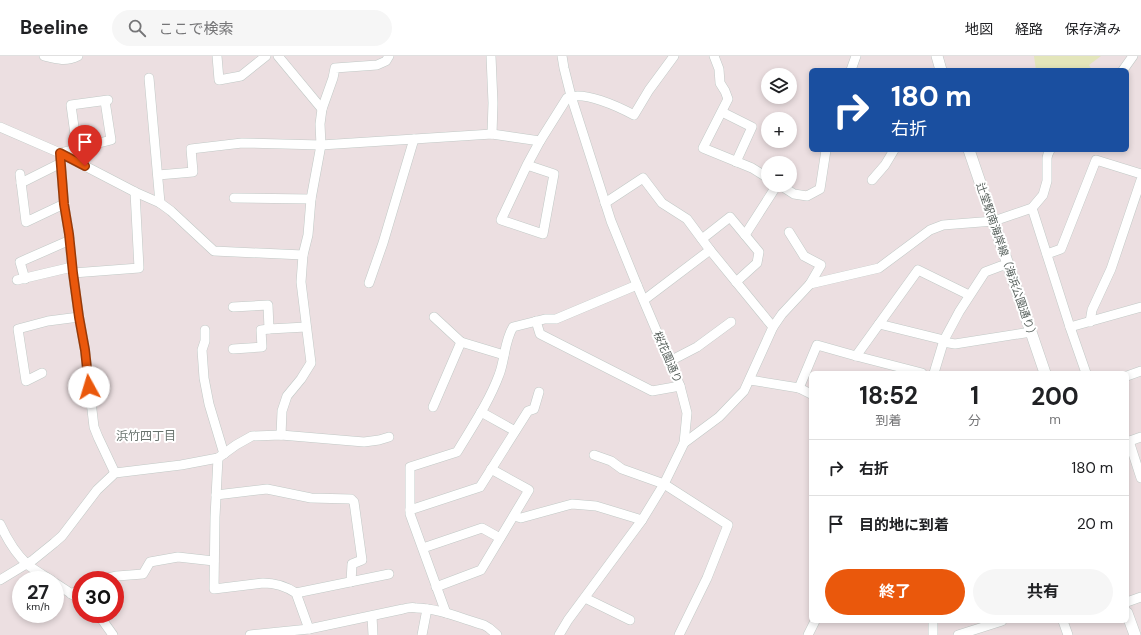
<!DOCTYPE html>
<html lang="ja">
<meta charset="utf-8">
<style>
:root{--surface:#fff;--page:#f6f6f6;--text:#202124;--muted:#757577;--line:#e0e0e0;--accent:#ea580c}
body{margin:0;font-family:"DM Sans","Noto Sans JP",sans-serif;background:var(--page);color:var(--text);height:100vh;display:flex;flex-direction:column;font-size:15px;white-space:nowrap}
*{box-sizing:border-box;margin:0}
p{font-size:13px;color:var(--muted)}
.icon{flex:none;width:22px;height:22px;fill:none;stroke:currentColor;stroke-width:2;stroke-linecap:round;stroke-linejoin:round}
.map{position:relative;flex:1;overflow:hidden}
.sheet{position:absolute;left:809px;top:315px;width:320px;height:252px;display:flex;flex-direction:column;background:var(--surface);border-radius:6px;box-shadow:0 2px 6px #0003}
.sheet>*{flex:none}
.guide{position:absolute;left:809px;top:12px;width:320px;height:84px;border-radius:6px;box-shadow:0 2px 6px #0003;background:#1a4fa0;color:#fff;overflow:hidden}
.fabs{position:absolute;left:761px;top:12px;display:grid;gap:8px}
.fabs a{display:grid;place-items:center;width:36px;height:36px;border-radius:50%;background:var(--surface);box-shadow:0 2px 6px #0003;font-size:20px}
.speed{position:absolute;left:12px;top:515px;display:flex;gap:8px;font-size:20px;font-weight:700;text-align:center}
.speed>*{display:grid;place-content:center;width:52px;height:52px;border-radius:50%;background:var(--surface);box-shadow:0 2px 6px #0003;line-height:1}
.speed small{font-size:10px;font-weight:400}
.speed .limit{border:6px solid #d22;background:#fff;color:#111}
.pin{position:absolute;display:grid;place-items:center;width:34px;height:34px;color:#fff;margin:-41px -17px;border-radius:50% 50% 50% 0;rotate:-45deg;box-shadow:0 0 4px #0007}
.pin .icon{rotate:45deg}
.me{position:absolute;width:44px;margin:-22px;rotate:354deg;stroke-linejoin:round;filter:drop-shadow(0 0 3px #0008)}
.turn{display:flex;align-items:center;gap:14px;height:84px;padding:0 16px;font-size:18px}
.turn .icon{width:52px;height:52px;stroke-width:2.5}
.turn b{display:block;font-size:28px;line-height:34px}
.eta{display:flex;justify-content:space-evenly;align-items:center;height:68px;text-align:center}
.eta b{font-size:24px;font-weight:700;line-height:28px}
.action{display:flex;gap:8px;margin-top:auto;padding:8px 16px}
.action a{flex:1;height:46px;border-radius:24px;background:var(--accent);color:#fff;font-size:16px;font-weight:700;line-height:46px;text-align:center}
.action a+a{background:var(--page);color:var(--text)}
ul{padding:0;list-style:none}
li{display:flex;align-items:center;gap:12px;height:56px;padding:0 16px;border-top:1px solid var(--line)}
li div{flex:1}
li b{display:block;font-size:15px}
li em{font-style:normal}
header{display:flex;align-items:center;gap:24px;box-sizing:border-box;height:56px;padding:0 20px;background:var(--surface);border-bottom:1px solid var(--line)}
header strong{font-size:19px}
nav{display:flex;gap:22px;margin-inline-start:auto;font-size:14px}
.search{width:280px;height:36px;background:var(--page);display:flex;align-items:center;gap:10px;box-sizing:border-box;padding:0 14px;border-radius:22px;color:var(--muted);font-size:15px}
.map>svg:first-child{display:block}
</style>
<header>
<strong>Beeline</strong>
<div class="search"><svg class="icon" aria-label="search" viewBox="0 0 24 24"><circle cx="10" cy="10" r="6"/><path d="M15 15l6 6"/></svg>ここで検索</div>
<nav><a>地図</a><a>経路</a><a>保存済み</a></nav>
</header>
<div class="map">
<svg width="1141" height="579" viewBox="0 0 1141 579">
<rect width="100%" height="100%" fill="#ecdfe1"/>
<path fill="#e3e5ba" d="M1034,0h67l-12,9 3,5h-56z"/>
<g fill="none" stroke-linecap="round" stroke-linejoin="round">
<g stroke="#c1c9c6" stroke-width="10">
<g id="minor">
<path d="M44,0c12,3 22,6 34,0"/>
<path d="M217,0l2,24 22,-4 25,-20"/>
<path d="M278,0l44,53"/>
<path d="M491,0l2,47 -1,31"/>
<path d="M714,0l5,13 1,14 5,8 3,8 -25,49 49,20 16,10"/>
<path d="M851,14l5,-14"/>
<path d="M1123,14l10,-14"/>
<path d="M149,22l11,125"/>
<path d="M722,56l30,15 -16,35"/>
<path d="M0,71l60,26 75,39 25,11 11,8 43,40 89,4"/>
<path d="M77,93l-6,-44 37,-5"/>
<path d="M60,97l4,51 5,30 3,33 7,50 6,33 9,77 4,10 17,36"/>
<path d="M60,97l51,-13 -6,-39"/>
<path d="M527,109l27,9 -11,60 -42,-14 26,-55 13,-24 27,-43c16,-8 52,9 67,17l15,-25 25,-34"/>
<path d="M20,118l6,48 38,-18"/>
<path d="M158,119l35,-3 -2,-23 51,-6 79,2 171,-11 48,7"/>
<path d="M872,124l13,-15 9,-15"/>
<path d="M21,127l40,-20"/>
<path d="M780,129l14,9 13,2 13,-7 6,-39"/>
<path d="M234,142l77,1"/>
<path d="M605,147l38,-25 19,25 25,16 23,31 63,77"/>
<path d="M1032,152l38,119 16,46"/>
<path d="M745,179l32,-50"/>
<path d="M702,183l28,-22 29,35 -2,11 -21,19"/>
<path d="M1047,198l14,-5 35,-89 45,14"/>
<path d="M73,217l66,-5 -4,-76"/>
<path d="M25,223l-5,-17 50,-22"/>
<path d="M17,224l55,-13"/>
<path d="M369,227l14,-40 31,-104"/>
<path d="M810,228l69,-16 51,-38 13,-5 51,-4 38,-13 11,-13 4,-14v-23l1,-4 2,-4"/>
<path d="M644,244l66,-50"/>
<path d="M233,251l35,-2 1,24 37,-2"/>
<path d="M434,261l27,25 43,13"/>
<path d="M536,265l4,13 112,57 28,-5"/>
<path d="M1090,266l2,-12 19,-41 30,-89"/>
<path d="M879,268l65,16"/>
<path d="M1070,271l71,-20"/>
<path d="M205,274v11l-3,9 2,28 5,26 15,50"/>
<path d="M943,286l12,2 76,-12"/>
<path d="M233,293l29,-2 -1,-17 8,-1"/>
<path d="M856,300l62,-86 51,25"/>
<path d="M670,305l27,-14 34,-25"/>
<path d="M42,317l-16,8 -8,-52 30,-8 31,-4"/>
<path d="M934,317l10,-33 15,-28 26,-40 16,-6 8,-1"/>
<path d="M1127,320l14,-5"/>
<path d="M750,324l49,8 12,6"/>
<path d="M799,332l18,-43 39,11 66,17"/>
<path d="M433,351l28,-65"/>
<path d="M481,356l34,19"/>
<path d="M281,379l1,-24 5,-15 14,-17 10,-16 -10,-81 2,-27 5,-20 3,-36 10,-54 -1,-21 2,-15 11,-31 2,-10 42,-3 9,-4 3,-5"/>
<path d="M1129,385l12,37"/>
<path d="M1127,386l14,-5"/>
<path d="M684,387l35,-26 25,-26 29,-64 9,-13 28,-30 11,-19 -17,-9 -15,-24"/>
<path d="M594,399l17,6 11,8 42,15 64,41 -21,53 -28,57"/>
<path d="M218,402l-3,59 -1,72 49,-6c11,0 24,4 33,10l13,36"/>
<path d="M216,439l51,-6 44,9 40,1 3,3 8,58 -10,4 -1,18"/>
<path d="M410,454l70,-23 48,-76 6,-2 5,-17"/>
<path d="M514,460l7,2 51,-14 24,2 46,14"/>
<path d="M0,468c6,13 16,30 27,40 7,6 16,11 24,16"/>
<path d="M423,492l59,-20 18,10"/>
<path d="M0,524l33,-20 21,-17 8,-7 35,-46 18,-17 66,-8 37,-7 18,-13 16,-9 29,-1 83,7 15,-2 10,-3"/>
<path d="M98,524l19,-4 26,-2 7,-12 28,-5 36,4"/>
<path d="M55,527l26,17"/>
<path d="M436,531l45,-17 48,-80 -38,-21"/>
<path d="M296,537l93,-19"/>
<path d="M71,538l10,-5"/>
<path d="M585,542l45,22"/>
<path d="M1127,546l14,-5"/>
<path d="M446,557l-36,-99v-47l47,-15c15,-25 32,-50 42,-77 6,-15 5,-33 14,-48l32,-8h11l81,-34"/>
<path d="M98,558l15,21"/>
<path d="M372,560l1,19"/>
<path d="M933,565v14"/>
<path d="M1063,565l5,14"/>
<path d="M250,579l59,-6 94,-20c4,-1 9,-2 13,-1 22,0 47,11 68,17l5,3 8,7"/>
<path d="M422,579l5,-26"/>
<path d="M559,579l9,-15 74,-100 22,-36 20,-41 3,-30 -7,-27 -43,-101 -26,-64 -40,-125 -7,-28 -2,-12"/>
<path d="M808,579l7,-14"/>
<path d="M958,579l44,-14"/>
</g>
</g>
<g stroke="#c1c9c6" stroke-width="12">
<g id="tertiary">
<path d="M937,0l4,14"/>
<path d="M969,94l76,223"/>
<path d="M1127,557l8,22"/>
</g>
</g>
<use href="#minor" stroke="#fff" stroke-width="9"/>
<use href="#tertiary" stroke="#fff" stroke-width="11"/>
</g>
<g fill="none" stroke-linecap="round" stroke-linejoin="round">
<g stroke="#983908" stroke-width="10">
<path id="route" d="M85,110l-25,-13 4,51 5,30 4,39 6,44 6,33 4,37"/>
</g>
<use href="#route" stroke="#ea580c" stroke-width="7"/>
</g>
<g text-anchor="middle" stroke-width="4" stroke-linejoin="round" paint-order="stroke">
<g font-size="11" fill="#58615d" stroke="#fff">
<text transform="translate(1007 205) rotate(71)" y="4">辻堂駅南海岸線（海浜公園通り）</text>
<text transform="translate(668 301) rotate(67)" y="4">桜花園通り</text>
</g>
<g font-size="12" fill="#69736e" stroke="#fff">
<text x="146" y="384">浜竹四丁目</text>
</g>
</g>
</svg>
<div class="fabs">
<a><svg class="icon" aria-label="layers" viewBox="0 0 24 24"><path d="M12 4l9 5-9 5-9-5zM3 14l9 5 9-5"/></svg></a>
<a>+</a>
<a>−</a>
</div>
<div class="speed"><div>27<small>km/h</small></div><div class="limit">30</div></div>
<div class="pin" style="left:85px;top:110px;background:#d93025"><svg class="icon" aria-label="arrive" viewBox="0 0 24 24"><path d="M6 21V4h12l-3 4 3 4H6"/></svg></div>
<svg class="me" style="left:89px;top:331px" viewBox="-20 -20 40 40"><circle r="19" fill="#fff"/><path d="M0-13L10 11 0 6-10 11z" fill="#ea580c"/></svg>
<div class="guide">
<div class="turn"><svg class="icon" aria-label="right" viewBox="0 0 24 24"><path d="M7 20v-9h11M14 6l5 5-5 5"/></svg><div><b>180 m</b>右折</div></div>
</div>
<section class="sheet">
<div class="eta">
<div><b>18:52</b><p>到着</p></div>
<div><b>1</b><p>分</p></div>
<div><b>200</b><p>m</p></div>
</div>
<ul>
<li><svg class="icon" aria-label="right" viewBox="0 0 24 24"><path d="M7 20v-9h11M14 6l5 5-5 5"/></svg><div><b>右折</b></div><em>180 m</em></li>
<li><svg class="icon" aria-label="arrive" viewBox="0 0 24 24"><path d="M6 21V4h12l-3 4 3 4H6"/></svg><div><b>目的地に到着</b></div><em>20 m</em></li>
</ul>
<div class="action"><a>終了</a><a>共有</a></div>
</section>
</div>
